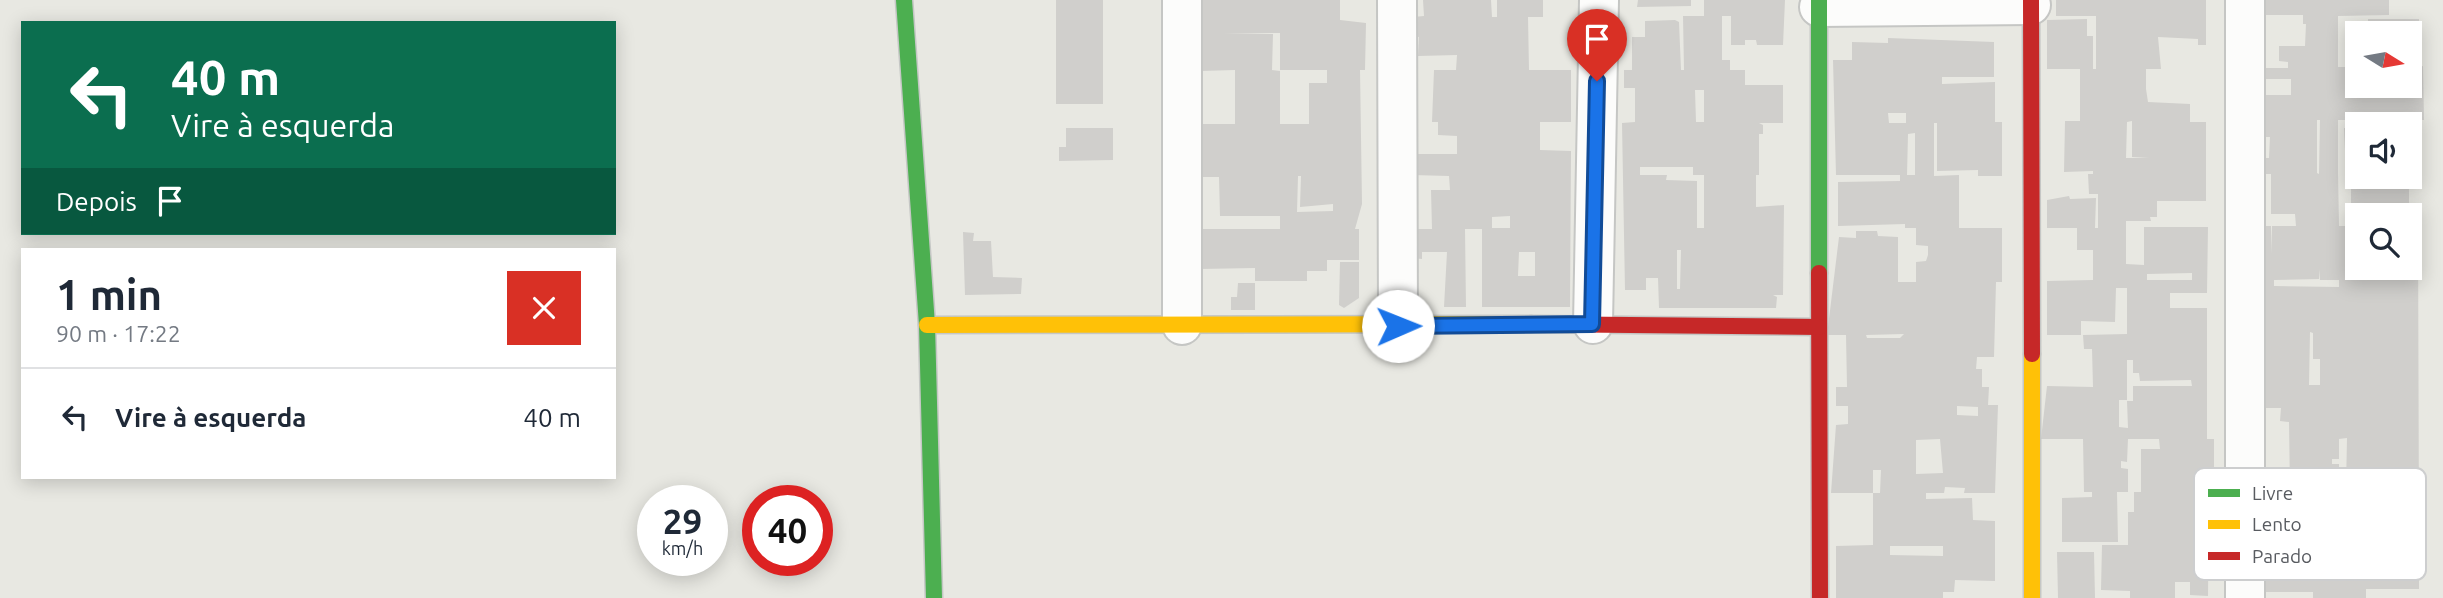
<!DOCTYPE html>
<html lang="pt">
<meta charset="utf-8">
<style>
:root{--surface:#fff;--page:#f6f6f7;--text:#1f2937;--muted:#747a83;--line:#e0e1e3}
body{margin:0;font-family:Ubuntu,sans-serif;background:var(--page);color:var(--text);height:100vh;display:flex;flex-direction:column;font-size:26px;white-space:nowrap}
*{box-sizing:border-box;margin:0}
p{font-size:23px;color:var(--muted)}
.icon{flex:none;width:38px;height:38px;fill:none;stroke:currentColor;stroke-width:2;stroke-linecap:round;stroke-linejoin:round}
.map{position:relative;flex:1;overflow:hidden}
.details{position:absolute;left:21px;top:248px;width:595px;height:231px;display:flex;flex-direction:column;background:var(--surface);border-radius:0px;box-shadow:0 4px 18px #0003}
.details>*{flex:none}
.top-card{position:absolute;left:21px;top:21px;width:595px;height:214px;border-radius:0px;box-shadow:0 4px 18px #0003;background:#0b6e4f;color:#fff;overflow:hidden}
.needle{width:46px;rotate:101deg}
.buttons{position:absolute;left:2345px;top:21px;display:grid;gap:14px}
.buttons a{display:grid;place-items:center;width:77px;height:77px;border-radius:0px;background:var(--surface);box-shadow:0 4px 18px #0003;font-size:35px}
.speed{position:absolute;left:637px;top:485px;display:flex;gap:14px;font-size:35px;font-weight:700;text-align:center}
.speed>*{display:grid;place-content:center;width:91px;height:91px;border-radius:50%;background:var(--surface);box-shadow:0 4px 18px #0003;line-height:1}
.speed small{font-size:18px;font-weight:400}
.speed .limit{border:10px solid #d22;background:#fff;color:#111}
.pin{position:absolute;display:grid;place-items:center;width:60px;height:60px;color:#fff;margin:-72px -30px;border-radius:50% 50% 50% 0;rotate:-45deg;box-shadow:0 0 7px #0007}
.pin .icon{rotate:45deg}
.me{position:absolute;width:77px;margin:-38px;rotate:89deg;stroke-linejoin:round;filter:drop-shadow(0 0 5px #0008)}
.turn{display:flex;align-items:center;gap:24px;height:147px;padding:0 35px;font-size:32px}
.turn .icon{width:91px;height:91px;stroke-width:2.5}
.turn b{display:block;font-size:49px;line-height:60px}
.then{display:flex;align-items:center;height:66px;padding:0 35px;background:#0003;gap:14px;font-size:26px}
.round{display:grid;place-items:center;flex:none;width:74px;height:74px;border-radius:0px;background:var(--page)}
.headline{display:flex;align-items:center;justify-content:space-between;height:119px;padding:0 35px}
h1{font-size:42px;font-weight:700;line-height:52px}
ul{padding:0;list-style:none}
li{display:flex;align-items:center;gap:21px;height:98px;padding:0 35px;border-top:2px solid var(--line)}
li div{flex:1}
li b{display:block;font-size:26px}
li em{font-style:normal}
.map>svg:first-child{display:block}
</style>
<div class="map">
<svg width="2443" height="598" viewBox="0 0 2443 598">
<rect width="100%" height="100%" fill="#e8e8e2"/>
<g fill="#d0cfcc" fill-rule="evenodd">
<rect x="1056" y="0" width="47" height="104"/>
<path d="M1200,0h140v20l26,3 -1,47h-5l2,134 -7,25h4v31h-32v11h-20v10h-52v-13l-55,1v-40h80v-13h-60l-1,-39h-19v-53h35v-54l-35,1zM1224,33h56v37h47v13h-18v41h-29v-53l-8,-1 1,-36zM1298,176h3l-1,31 33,-3v7l-36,1z"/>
<path d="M1423,0h68l1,17h5v-17h46v17h-15l1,53h42v52h-31v28l31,1 -1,156h-88v-78h-17l1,78h-22l3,-55h-25v7l-10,-1 1,-29h19l-1,-39h19l-1,-14 -37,-1v-21h45v-18l-19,-1v-13h-6l2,-52h22l1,-15 -39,1 1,-19 -6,-1v-19l11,-1zM1510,216v12h-18v-11zM1519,252h16v24h-17z"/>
<path d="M1638,0h53v6l-54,1z"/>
<path d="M1704,0h81l-2,45h-26l-1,-5h-11v5h-14v-29h-9v44h8v10h15v15h38v38h-24l4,2v9h-4v41h-3v32l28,-2 -1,90h-10l4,2 -1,11h-117l-1,-30h-12v12h-21l-3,-167 13,-1v-34h-11v-18h8v-33h13v-16l30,-1 4,2 2,48h3l-1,-54h21zM1695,90h9v32h-8zM1640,167h53v8h11v53h-7v-47l-31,-1 1,-5h-27zM1677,250h4l-1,39h-3z"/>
<path d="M2056,0h150v45h-8v-6l-40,-2 3,32h-15v20l2,13 42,2v18h16v79h-49v16h-7l1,4h-25v43l18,1v-38h64l-1,66h-37v15h37v131h7v53h-5l-1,104 -18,-1v-13h-15v16h-45v-7l-29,-1 1,-45h26v-33h6v-20h7v-43h19l-1,-10h-31l-1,23 -6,-1v7l7,1v23h-11l1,50h-56v-44l30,-1v-5h-8l-1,-53h-42l6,-53 46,1 -1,-38h-8l-1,-14 44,-1v-46h-11l-1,34 -34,-1v14h-34v-54l46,-1v-30h-16v-22h-30v-28l22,-4 1,3 26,-1 -1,30h3v-34h-9l-1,-20h5v-3l-29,1 1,-51h15v-52h-33v-49l40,-1v17h6v33h3v-53h-40zM2132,121v36l17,1h-23l1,-36zM2192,273v7h-45v-6zM2127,360h6v13h6l1,8 51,-1 1,6h-59v15h-6l1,27 -9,-1v-27h8z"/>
<path d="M2247,0h142v15l-51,1v51h19v19h53v-53h-42v-14h51v48l4,-1 1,54 -65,-3v3h-21v53l1,53h18v42h53v-42h8l1,306 -44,1 -1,11h45v45h-53v9h-53v-6h-53v-46l36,-1 -2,-53 -4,-1 -1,-69 -9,-1 1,-13h-21l-1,-182h12l1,28v-28h24l-1,-12h-24v-40h-12v-16h10l1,-21h-11v-42h32v-16h-32v-11h29v-6l-9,-1v-15h26l1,-22h-3v-9h-44zM2317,120h3l-1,54 -2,-1zM2319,269l1,11h19v7l-65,-1v-6l45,-1zM2310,332l3,1v26h7v26h-11zM2347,438l-1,49 28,-1v6h-27v41l14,-1 1,12 -4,1 1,7h-34v14h-12v-21l26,-1v-80h-7v-5h7v-20z"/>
<path d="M1888,38l106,4v35h-52v7l53,-2v40h7v54h-24v-6l-41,1v-48h-3v53l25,-1v53h43v54h-6l-2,75h-17l-1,12h6v18h7l-1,18h10l-3,88h-31l1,-5 -20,-1 -1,6h-18v6l46,-1 1,22 22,1v60l-40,-1 -1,12h-11v6h-107v-52l37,-1v-52h7l1,-23h-8v23h-42l5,-68 12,-1v-18h-12v-19h11l-1,-52h-19l12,-98 17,1v-7h21l1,5 20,1v45h18v-20l10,-1 2,-6v-9l-12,-1v-17h-11v-4l-67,2v-44l62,-1v-6h-64l-3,-115h19v-18l36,1zM1888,113h18v10h-17zM1915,133v42h-8l1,-41zM1904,334l-4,4h-33l-1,-3zM1957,406l21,1v9l-21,-1zM1940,439l3,34 -27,1v-34zM1890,546h53v10l-53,-1z"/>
<path d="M1066,128h47v32l-54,1v-14h7z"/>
<path d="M2344,128l13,1v48h52v38h-52v7l-6,-1v-47l-5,-1z"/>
<path d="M963,232l11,1 -1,8h18l2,36 29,1 -1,16 -56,1z"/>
<path d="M1340,262h19v36l-15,10 -5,-3z"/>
<path d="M1238,283h17v27h-24v-13h6z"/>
<path d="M2057,552h37l1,46h-37z"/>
</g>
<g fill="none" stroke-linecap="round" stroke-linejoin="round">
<g stroke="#c5c6c4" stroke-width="42">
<g id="street">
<path d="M1182,0v325"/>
<path d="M1397,0l1,325"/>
<path d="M1819,7l212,-2"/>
<path d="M1593,324l6,-324"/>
<path d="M2245,598v-598"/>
</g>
</g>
<g stroke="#c5c7c5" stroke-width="19">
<g id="fast">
<path d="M904,0l23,325 7,273"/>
<path d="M1819,0v273"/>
</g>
</g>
<g stroke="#c5c7c5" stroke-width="19">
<g id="slow">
<path d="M927,325l604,-1"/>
<path d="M2032,354v244"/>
</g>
</g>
<g stroke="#c5c7c5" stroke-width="19">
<g id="jam">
<path d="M2031,0l1,354"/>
<path d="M1819,273l1,325"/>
<path d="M1531,324l288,3"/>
</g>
</g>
<use href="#street" stroke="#fcfcfb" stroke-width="38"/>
<use href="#fast" stroke="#4caf50" stroke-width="16"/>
<use href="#slow" stroke="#ffc107" stroke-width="16"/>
<use href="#jam" stroke="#c62828" stroke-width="16"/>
</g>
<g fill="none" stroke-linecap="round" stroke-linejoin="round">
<g stroke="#114b97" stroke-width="18">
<path id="route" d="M1398,326l194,-2 5,-243"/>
</g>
<use href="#route" stroke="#1a73e8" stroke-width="12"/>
</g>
<rect x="2194" y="468" width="232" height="112" rx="10" fill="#fff" stroke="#cdcecf" stroke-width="2"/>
<rect x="2208" y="489" width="32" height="8" fill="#4caf50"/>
<rect x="2208" y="520" width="32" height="9" fill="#ffc107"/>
<rect x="2208" y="552" width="32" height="8" fill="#c62828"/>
<g font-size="19" fill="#585b60">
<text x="2252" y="500">Livre</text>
<text x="2252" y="531">Lento</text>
<text x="2252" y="563">Parado</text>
</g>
</svg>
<div class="buttons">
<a><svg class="needle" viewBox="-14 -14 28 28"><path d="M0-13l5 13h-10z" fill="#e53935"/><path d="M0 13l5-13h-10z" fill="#747a83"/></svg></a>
<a><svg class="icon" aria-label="sound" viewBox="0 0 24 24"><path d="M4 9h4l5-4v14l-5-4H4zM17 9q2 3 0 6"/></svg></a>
<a><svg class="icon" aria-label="search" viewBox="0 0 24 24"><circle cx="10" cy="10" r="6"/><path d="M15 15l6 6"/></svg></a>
</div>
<div class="speed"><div>29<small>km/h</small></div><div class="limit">40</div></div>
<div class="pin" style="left:1597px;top:81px;background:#d93025"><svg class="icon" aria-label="arrive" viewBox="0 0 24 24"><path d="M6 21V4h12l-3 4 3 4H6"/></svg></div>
<svg class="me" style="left:1398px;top:326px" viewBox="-20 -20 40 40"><circle r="19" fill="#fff"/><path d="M0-13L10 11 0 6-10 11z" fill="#1a73e8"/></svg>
<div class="top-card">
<div class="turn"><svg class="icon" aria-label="left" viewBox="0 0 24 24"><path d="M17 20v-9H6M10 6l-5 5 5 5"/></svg><div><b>40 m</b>Vire à esquerda</div></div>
<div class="then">Depois<svg class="icon" aria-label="arrive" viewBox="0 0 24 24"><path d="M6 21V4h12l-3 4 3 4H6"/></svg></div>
</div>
<section class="details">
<div class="headline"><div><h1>1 min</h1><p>90 m · 17:22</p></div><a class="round" style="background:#d93025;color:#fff"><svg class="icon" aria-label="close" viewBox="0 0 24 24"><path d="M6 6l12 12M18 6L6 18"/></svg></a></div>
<ul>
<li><svg class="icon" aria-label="left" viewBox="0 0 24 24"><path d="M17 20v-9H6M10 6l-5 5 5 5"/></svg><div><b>Vire à esquerda</b></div><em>40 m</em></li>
</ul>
</section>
</div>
